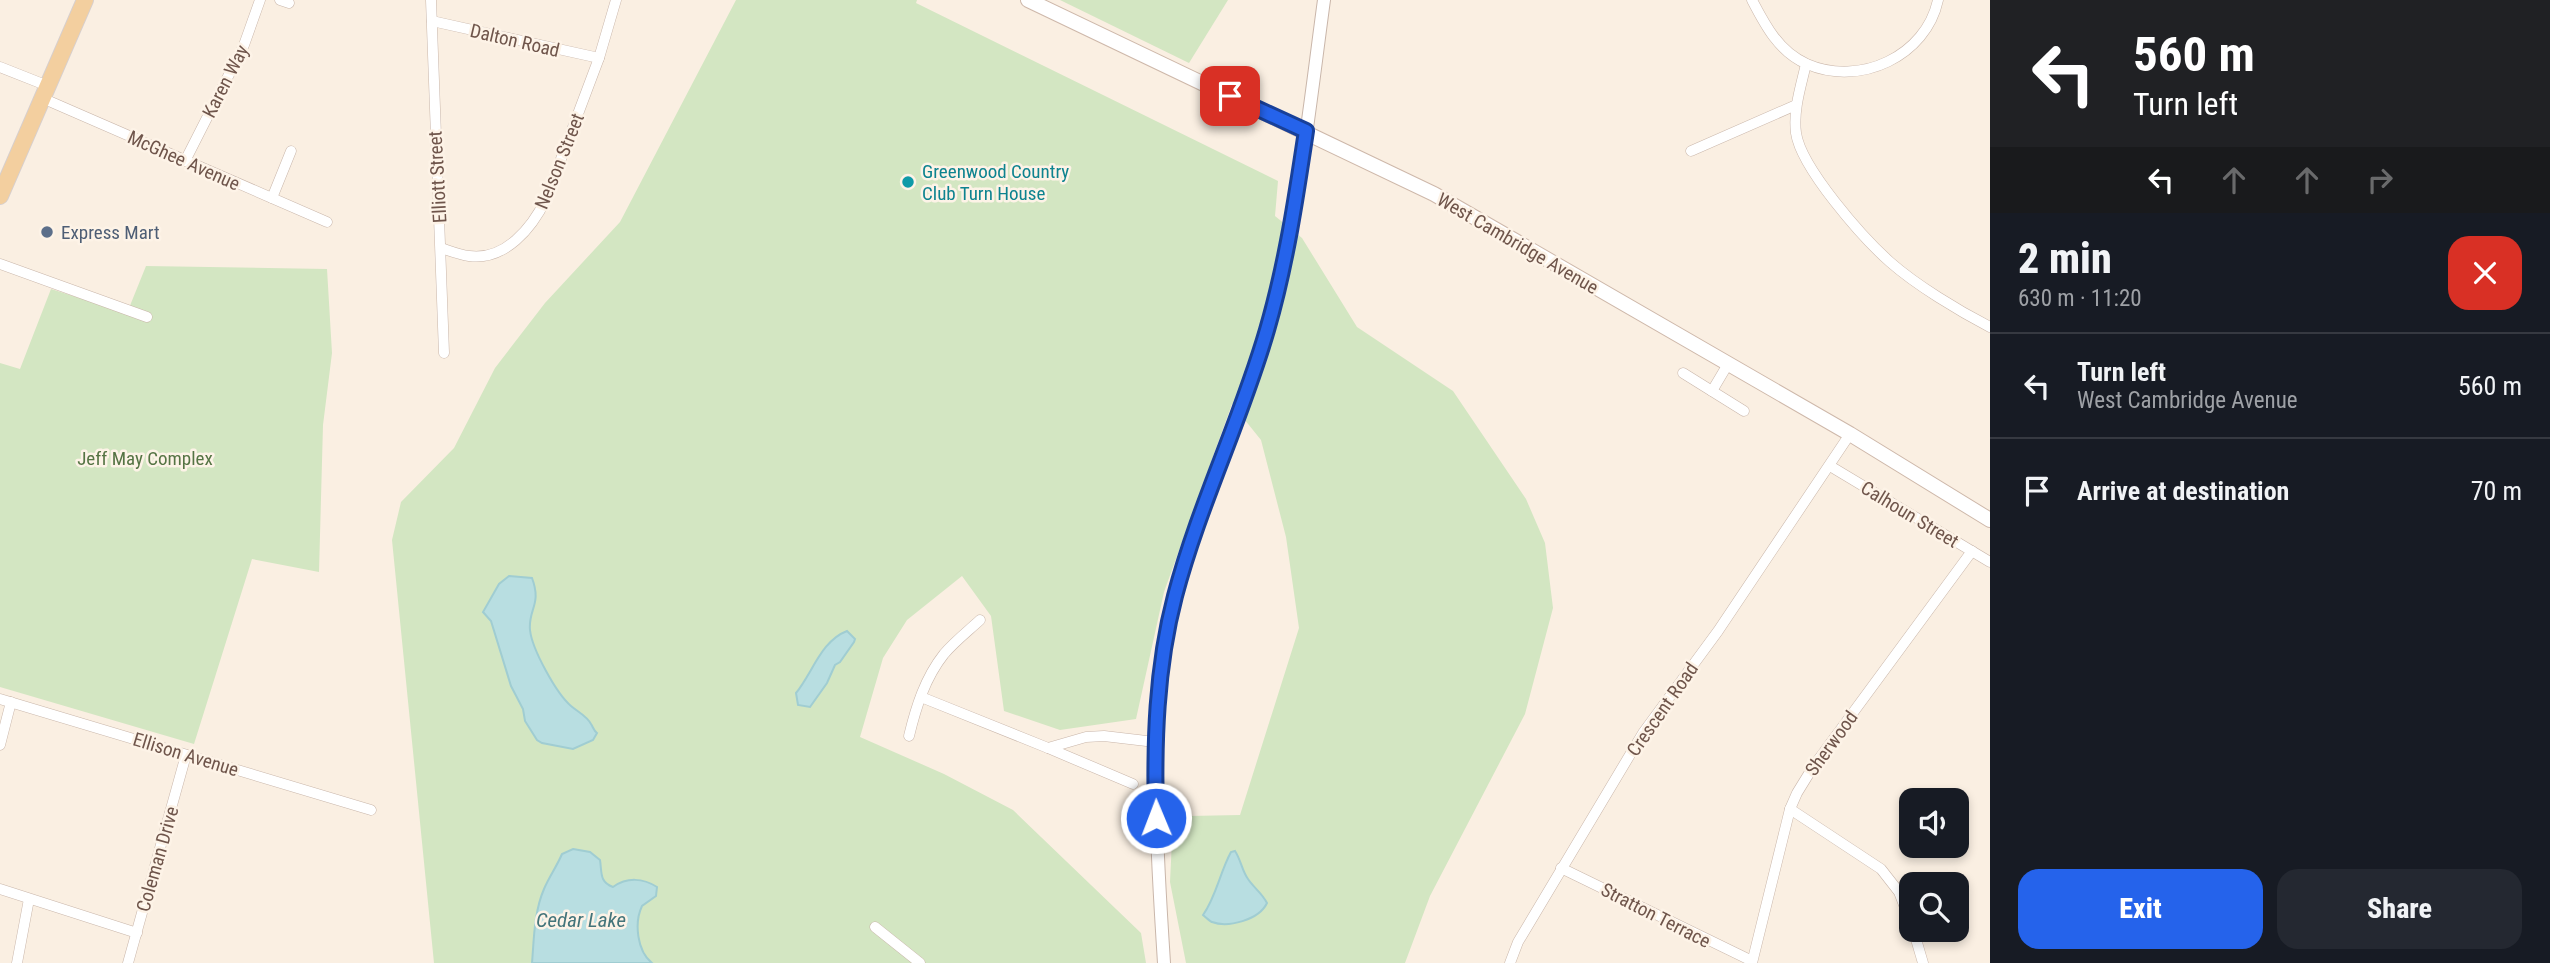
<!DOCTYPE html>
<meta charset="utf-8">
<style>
:root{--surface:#171b24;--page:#242831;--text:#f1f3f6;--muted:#9ea1a6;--line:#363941;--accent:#2563eb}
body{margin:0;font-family:"Roboto Condensed",sans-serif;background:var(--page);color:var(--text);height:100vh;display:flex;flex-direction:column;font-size:26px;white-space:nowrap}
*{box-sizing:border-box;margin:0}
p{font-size:23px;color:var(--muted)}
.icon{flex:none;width:38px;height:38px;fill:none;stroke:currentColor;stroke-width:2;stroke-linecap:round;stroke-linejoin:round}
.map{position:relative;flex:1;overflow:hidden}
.sheet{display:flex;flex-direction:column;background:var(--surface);width:560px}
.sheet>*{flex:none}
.guide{background:#202124;color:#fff;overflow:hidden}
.buttons{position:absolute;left:1899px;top:788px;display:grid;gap:14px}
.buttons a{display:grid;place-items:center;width:70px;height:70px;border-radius:14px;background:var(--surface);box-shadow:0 4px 10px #0003;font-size:35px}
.pin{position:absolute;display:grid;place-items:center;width:60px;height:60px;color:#fff;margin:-30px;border-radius:14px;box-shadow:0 4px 10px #0006}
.me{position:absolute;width:77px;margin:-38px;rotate:359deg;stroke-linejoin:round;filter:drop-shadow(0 0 5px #0008)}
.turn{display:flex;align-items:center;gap:24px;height:147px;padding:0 28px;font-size:32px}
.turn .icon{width:91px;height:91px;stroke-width:2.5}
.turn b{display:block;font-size:49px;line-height:60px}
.lanes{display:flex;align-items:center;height:66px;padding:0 28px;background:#0003;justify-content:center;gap:35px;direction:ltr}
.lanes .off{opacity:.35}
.round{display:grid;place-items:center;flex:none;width:74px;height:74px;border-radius:21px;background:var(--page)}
.headline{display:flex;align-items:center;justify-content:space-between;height:119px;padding:0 28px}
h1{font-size:42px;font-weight:800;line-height:52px}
.primary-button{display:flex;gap:14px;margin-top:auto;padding:14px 28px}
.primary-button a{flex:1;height:80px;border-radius:21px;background:var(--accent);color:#fff;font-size:28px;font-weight:800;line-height:80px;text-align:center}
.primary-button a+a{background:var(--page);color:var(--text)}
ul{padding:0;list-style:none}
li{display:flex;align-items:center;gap:21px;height:105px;padding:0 28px;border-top:2px solid var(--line)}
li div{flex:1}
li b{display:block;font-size:26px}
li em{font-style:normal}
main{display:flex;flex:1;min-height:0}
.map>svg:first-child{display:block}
</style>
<main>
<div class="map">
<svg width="1990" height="963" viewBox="0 0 1990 963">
<rect width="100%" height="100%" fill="#faefe2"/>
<g fill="#d3e6c2">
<path d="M736,0h181l-1,3 362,178 -3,35 27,22 55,89 96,64 73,108 19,44 8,65 -28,106 -95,182 -25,67h-219l-16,-81 2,-42 17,-24 51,-1 59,-187 -13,-91 -25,-97 -29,-36 -68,188 -28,127 -76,11 -56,-19 -13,-95 -29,-40 -55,44 -24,38 -23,79 84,37 69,36 128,123 5,30h-712l-42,-423 9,-38 53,-54 41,-80 50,-65 75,-81z"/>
<path d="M1060,0h168l-39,63z"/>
<path d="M146,266l181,3 5,84 -9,72 -4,147 -67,-13 -58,185 -194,-57v-324l20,6 31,-80 76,24z"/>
</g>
<g fill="#b8dee1" stroke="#a0cdd2" stroke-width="2">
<path d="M509,576l23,2c10,27 -4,31 -2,52 2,19 26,63 41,76 7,6 16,10 20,18 2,3 3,7 6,9l-4,7 -20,9 -31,-6 -5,-3 -12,-19 -2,-12 -12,-23 -20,-65 -8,-9 16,-28z"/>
<path d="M847,631l8,8 -1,3 -14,20 -5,3 -8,18 -17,24 -12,-2 -2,-12c17,-21 25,-52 51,-62z"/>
<path d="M573,849l17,3 10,8c2,12 -1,22 13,27 14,-10 30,-9 44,0l-1,9 -14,10c-8,17 -5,45 10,57h-120c2,-24 2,-51 12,-74 5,-12 13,-23 18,-35z"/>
<path d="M1235,851c6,9 7,20 13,28 6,9 14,14 19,24 -8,17 -39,25 -55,19 -1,0 -8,-6 -9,-7 13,-18 17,-43 28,-63z"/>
</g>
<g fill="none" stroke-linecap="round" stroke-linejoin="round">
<g stroke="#c9b6aa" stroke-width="11">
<g id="minor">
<path d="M280,0l9,3"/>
<path d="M431,0l13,353"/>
<path d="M1752,0c13,25 27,52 55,64 53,23 119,-8 131,-64"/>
<path d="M432,21l167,37"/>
<path d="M1806,64c-5,22 -13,46 -10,69 5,35 67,105 94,129 26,23 69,49 100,65"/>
<path d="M0,67l48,19"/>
<path d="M42,98l285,124"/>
<path d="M1691,151l105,-46"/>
<path d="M185,161l59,-116 16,-45"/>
<path d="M272,198l19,-47"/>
<path d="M441,248c9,3 19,7 28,8 36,5 63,-28 77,-57l53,-141 17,-58"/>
<path d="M0,264l147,53"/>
<path d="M1683,373l61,38"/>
<path d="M1712,391l16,-27"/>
<path d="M1830,466l160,96"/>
<path d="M921,697l127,51 38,-11 18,-1 51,6"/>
<path d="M0,699l371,111"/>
<path d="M909,736c7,-29 16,-58 35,-82 10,-12 24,-23 36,-34"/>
<path d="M0,745l11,-43"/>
<path d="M1048,748l85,36"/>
<path d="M1790,809l91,60 18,23 12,31"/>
<path d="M1561,868l191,93"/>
<path d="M0,889l137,44"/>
<path d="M875,927l45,36"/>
<path d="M1913,929l10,34"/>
<path d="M17,963l12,-64"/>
<path d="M128,963l58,-208"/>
<path d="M1510,963l8,-21 125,-209 75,-102 132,-197"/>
<path d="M1752,963l38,-154 7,-16 16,-26 159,-216"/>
</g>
</g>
<g stroke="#c9b6aa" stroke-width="14">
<path id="tertiary" d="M1164,963c-7,-113 -16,-226 5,-338 18,-102 70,-196 99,-296 30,-107 41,-219 56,-329"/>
</g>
<g stroke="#ceb8aa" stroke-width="16">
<path id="secondary" d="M1028,0l406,194 416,240 140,86"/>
</g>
<g stroke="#d7cfcd" stroke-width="18">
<path id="primary" d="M0,196l85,-196"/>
</g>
<use href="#minor" stroke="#fff" stroke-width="10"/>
<use href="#tertiary" stroke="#fff" stroke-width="12"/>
<use href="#secondary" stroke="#fff" stroke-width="14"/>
<use href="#primary" stroke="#f3cf9f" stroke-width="16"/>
</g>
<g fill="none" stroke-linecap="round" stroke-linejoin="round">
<g stroke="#184099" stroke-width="18">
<path id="route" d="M1156,818c-2,-74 0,-150 19,-222 24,-91 66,-176 92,-266 19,-65 29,-132 39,-199l-76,-35"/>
</g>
<use href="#route" stroke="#2563eb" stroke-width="12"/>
</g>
<circle fill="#0f9aa8" stroke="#fdf3e7" stroke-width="2.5" cx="908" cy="182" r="7"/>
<circle fill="#5c6f8a" stroke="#fdf3e7" stroke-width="2.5" cx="47" cy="232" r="7"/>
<g text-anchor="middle" stroke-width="5" stroke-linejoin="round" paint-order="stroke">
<g font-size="19" fill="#6f554b" stroke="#fdf3e7">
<text transform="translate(515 40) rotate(13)" y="7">Dalton Road</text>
<text transform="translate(225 81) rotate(-63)" y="7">Karen Way</text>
<text transform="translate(184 160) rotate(24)" y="7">McGhee Avenue</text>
<text transform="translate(559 161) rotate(-68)" y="7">Nelson Street</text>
<text transform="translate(437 177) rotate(-93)" y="7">Elliott Street</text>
<text transform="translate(1518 243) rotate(30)" y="7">West Cambridge Avenue</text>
<text transform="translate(1910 514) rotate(31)" y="7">Calhoun Street</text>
<text transform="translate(1662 709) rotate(-55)" y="7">Crescent Road</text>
<text transform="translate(1831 743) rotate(-54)" y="7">Sherwood</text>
<text transform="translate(186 754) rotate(17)" y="7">Ellison Avenue</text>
<text transform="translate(157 859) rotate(-74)" y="7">Coleman Drive</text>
<text transform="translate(1656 915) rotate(27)" y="7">Stratton Terrace</text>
</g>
<g font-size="19" fill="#0d838f" stroke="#fdf3e7" text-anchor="start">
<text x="922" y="178">Greenwood Country<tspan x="922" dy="22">Club Turn House</tspan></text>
</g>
<g font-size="19" fill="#4e5e75" stroke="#fdf3e7" text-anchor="start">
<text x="61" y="239">Express Mart</text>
</g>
<g font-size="19" fill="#557444" stroke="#fdf3e7">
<text x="145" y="465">Jeff May Complex</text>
</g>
<g font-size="21" font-style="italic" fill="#43747a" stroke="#fdf3e7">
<text x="581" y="927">Cedar Lake</text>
</g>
</g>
</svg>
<div class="buttons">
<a><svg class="icon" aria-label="sound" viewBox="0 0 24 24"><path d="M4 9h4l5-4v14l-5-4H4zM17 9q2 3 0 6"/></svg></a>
<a><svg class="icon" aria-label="search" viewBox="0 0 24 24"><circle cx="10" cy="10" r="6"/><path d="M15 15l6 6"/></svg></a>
</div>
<div class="pin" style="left:1230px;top:96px;background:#d93025"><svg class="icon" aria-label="arrive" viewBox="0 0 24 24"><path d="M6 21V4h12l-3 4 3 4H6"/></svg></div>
<svg class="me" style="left:1156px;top:818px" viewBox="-20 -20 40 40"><circle r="17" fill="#2563eb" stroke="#fff" stroke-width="3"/><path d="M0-11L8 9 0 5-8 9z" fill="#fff"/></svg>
</div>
<section class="sheet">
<div class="guide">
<div class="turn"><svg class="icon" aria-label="left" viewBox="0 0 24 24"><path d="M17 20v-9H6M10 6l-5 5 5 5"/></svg><div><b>560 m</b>Turn left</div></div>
<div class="lanes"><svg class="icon" aria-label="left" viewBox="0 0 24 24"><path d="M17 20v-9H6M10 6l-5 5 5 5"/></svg><svg class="icon off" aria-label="ahead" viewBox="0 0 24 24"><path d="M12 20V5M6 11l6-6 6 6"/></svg><svg class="icon off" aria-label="ahead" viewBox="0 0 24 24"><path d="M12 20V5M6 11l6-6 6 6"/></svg><svg class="icon off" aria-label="right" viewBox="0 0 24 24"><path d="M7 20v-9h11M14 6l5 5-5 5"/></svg></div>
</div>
<div class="headline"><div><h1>2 min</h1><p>630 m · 11:20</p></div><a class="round" style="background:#d93025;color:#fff"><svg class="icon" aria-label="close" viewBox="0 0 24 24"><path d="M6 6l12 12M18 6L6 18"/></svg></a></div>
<ul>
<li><svg class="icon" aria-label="left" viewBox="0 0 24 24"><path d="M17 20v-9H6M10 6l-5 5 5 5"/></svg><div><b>Turn left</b><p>West Cambridge Avenue</p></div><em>560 m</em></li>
<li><svg class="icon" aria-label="arrive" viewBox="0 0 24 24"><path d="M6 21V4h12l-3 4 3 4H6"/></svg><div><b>Arrive at destination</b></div><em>70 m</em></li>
</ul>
<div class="primary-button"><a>Exit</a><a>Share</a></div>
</section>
</main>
